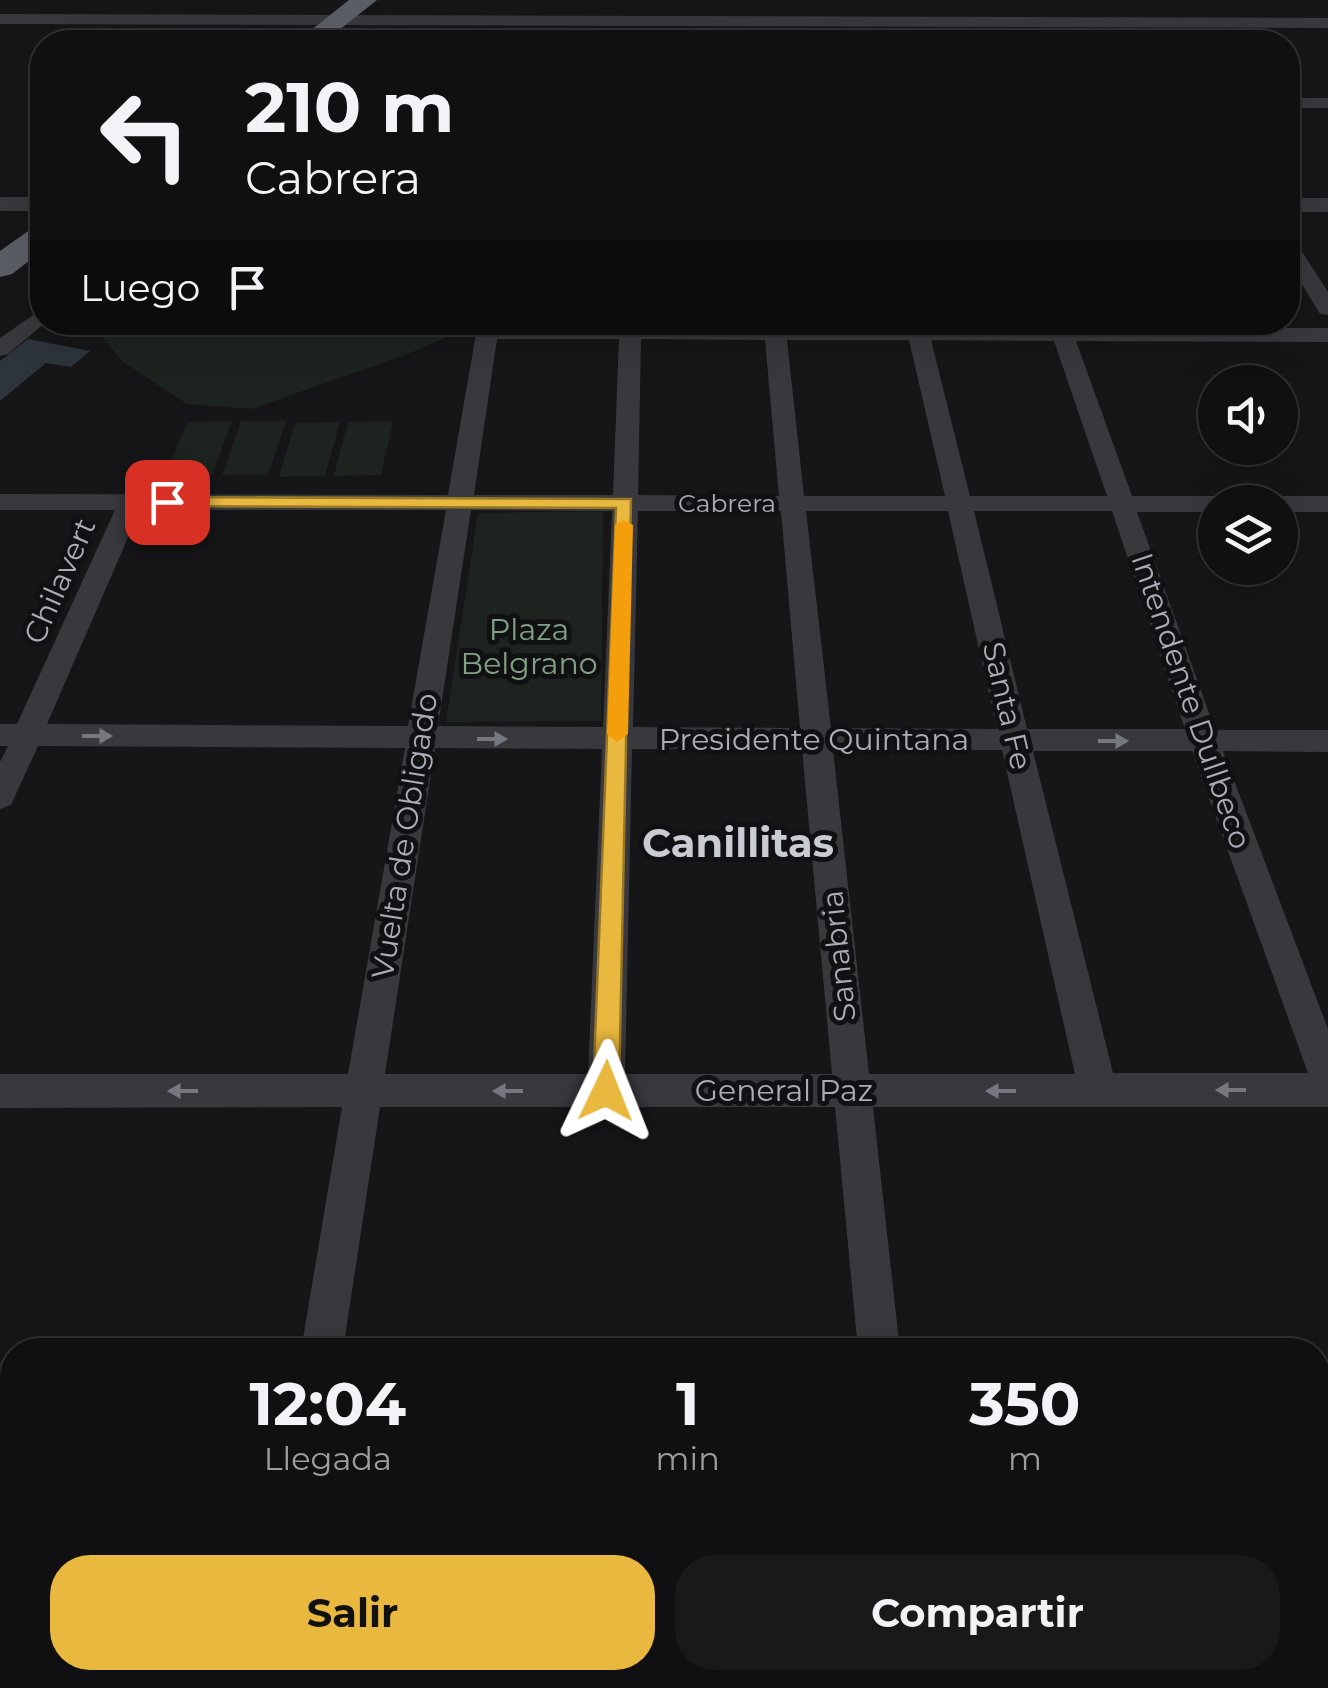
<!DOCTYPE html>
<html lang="es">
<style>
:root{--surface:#101012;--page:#19191b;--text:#f1f3f6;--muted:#9c9d9f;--line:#303032;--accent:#e9b83e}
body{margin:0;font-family:Montserrat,sans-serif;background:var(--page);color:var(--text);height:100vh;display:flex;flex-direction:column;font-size:38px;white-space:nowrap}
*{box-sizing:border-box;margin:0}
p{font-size:32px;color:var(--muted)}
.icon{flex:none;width:55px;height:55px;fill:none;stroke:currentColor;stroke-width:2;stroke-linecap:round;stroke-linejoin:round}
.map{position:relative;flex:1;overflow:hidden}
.panel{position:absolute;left:0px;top:1338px;width:1330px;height:352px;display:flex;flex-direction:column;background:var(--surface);border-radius:40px 40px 0 0;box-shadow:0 10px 40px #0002,0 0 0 2px var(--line)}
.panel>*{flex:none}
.hud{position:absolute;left:30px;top:30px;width:1270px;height:305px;border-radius:40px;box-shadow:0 10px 40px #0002,0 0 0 2px var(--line);background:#101012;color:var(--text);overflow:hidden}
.fabs{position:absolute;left:1198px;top:365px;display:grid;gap:20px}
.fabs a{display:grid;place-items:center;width:100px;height:100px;border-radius:50%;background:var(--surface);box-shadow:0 10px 40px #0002,0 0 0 2px var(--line);font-size:50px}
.pin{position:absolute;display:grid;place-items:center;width:85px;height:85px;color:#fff;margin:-42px;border-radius:20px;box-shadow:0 5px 15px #0006}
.me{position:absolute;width:110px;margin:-55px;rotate:2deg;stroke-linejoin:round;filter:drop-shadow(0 0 8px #0008)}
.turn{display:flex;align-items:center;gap:35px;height:210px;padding:0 50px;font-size:45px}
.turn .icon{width:130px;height:130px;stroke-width:2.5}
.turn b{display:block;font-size:70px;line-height:85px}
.then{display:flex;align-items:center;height:95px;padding:0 50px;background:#0003;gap:20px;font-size:38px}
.eta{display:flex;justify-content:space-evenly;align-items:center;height:170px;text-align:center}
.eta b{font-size:60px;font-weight:700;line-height:70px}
.action{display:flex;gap:20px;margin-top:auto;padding:20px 50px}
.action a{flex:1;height:115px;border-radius:40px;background:var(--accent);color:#111;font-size:40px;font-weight:700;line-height:115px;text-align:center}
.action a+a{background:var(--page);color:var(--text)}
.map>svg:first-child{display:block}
</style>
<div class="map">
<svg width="1328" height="1688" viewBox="0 0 1328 1688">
<rect width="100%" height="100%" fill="#161618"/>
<g fill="#1d231e">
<path d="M454,323l2,10 -48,21 -157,55 -64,-5 -64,-42 -32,-39z"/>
<path d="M232,421l-20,54 -47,1 22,-54z"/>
<path d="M241,421h45l-18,54h-46z"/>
<path d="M393,421l-12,54 -47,1 14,-54z"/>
<path d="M340,422l-15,54 -46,1 16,-54z"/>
<path d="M603,511l-2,210 -155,1 32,-209z"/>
</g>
<path fill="#2d343c" d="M28,339l62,12 -19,16 -25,-4 -46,38v-40z"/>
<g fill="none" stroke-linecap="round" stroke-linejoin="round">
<g fill="#38383d" fill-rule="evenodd">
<path d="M0,14l1328,4v10l-1328,-4z"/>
<rect x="1288" y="98" width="40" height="10"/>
<path d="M1288,239l7,2 33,51v23l-8,-1 -32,-53z"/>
<path d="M42,309v13h4l-38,32 -8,2v-18z"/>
<path d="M478,322l286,4 -1,-4h22v4l121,1 -1,-5h22l1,5h122l-2,-5h22l2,6h256v14l-252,-1 56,155h83l12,6h-12v10h-78l78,218h113v22l-105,-1 105,278v78h-455l27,243h-42l-23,-243h-455l-37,243h-42l41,-243 -342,1v-34h348l57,-326 -367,-2 -27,59 -11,4v-47l8,-16h-8v-22h17l98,-214h-115v-16l448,1zM497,339h122l-6,156h-139zM641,339l124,1 14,156 -141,-1zM787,340h122l36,156h-141zM931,340l123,1 53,155h-137zM140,510h306l-38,216 -361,-2zM471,510l141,1 -9,216 -165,-1zM638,511h143l19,217 -167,-1zM806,511h142l49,218 -166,-1zM974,511h138l73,218h-158zM435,748l167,1 -14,325h-203zM632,749h170l30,325h-207zM833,750h169l73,324h-206zM1033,751h159l116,322h-195z"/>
<path d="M1280,496h48v16h-48v-10h-12z"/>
<path d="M0,1634l12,1v43h15l-27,6z"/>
<path d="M1318,1636h10v50l-28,-8h18z"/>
<path d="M245,1678h50l-2,10h-50z"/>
<path d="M887,1678h50l1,10h-50z"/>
</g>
<g fill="#38383d" fill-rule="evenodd">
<rect x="0" y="197" width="42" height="14"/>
<rect x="1288" y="198" width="40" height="14"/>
</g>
<g fill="#5c5e65" fill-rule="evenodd">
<path d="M349,0h28l-53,42h-28z"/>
<path d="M42,226v25l-30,23 -12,3v-26l31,-22z"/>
</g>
</g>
<defs><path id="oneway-solid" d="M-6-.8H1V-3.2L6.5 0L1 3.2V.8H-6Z" transform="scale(2.5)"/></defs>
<g fill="#767880">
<use href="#oneway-solid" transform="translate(97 736)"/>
<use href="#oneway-solid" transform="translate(492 739)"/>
<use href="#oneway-solid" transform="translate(1113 741)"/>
<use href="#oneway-solid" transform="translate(1231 1090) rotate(180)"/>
<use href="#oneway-solid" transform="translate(183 1091) rotate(180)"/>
<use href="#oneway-solid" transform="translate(508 1091) rotate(180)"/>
<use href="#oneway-solid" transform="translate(1001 1091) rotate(180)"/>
</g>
<path fill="#e9b83e" stroke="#977828" stroke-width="2.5" d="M167,497l464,2 -12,592 -4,8 -9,4 -10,-4 -3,-8 23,-583 -455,-2 -3,-4z"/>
<path fill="#f59e0b" d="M624,520l9,5 -5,209 -11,8 -10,-8 8,-209z"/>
<g text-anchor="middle" stroke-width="10" stroke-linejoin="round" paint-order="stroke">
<g font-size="25" fill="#a9adb7" stroke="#111113">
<text x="727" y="512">Cabrera</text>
</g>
<g font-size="30" fill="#a9adb7" stroke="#111113">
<text transform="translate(60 581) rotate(-66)" y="10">Chilavert</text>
<text transform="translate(1191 701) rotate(71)" y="10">Intendente Dullbeco</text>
<text transform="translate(1007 706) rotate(77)" y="10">Santa Fe</text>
<text x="814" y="750">Presidente Quintana</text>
<text transform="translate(405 836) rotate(-81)" y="10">Vuelta de Obligado</text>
<text transform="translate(839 956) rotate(-96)" y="10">Sanabria</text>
<text x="784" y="1101">General Paz</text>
</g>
<g font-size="30" fill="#81a185" stroke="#111113">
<text x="529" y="640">Plaza<tspan x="529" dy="34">Belgrano</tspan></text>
</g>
<g font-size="40" font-weight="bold" fill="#caccd4" stroke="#111113">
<text x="738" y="857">Canillitas</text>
</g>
</g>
</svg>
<div class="fabs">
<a><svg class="icon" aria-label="sound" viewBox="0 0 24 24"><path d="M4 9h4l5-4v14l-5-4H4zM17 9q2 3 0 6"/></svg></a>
<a><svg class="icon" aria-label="layers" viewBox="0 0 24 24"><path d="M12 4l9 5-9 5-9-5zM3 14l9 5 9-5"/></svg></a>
</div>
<div class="pin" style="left:167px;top:502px;background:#d93025"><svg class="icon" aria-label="arrive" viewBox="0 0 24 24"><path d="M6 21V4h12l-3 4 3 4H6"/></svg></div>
<svg class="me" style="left:606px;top:1091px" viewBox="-20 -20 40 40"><path d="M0-17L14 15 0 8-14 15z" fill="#e9b83e" stroke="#fff" stroke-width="4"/></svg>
<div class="hud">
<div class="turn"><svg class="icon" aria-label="left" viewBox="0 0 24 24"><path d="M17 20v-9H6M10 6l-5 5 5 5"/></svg><div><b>210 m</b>Cabrera</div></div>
<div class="then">Luego<svg class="icon" aria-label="arrive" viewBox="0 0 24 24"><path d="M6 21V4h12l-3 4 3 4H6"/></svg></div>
</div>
<section class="panel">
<div class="eta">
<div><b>12:04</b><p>Llegada</p></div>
<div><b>1</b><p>min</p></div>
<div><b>350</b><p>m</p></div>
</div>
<div class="action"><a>Salir</a><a>Compartir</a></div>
</section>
</div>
